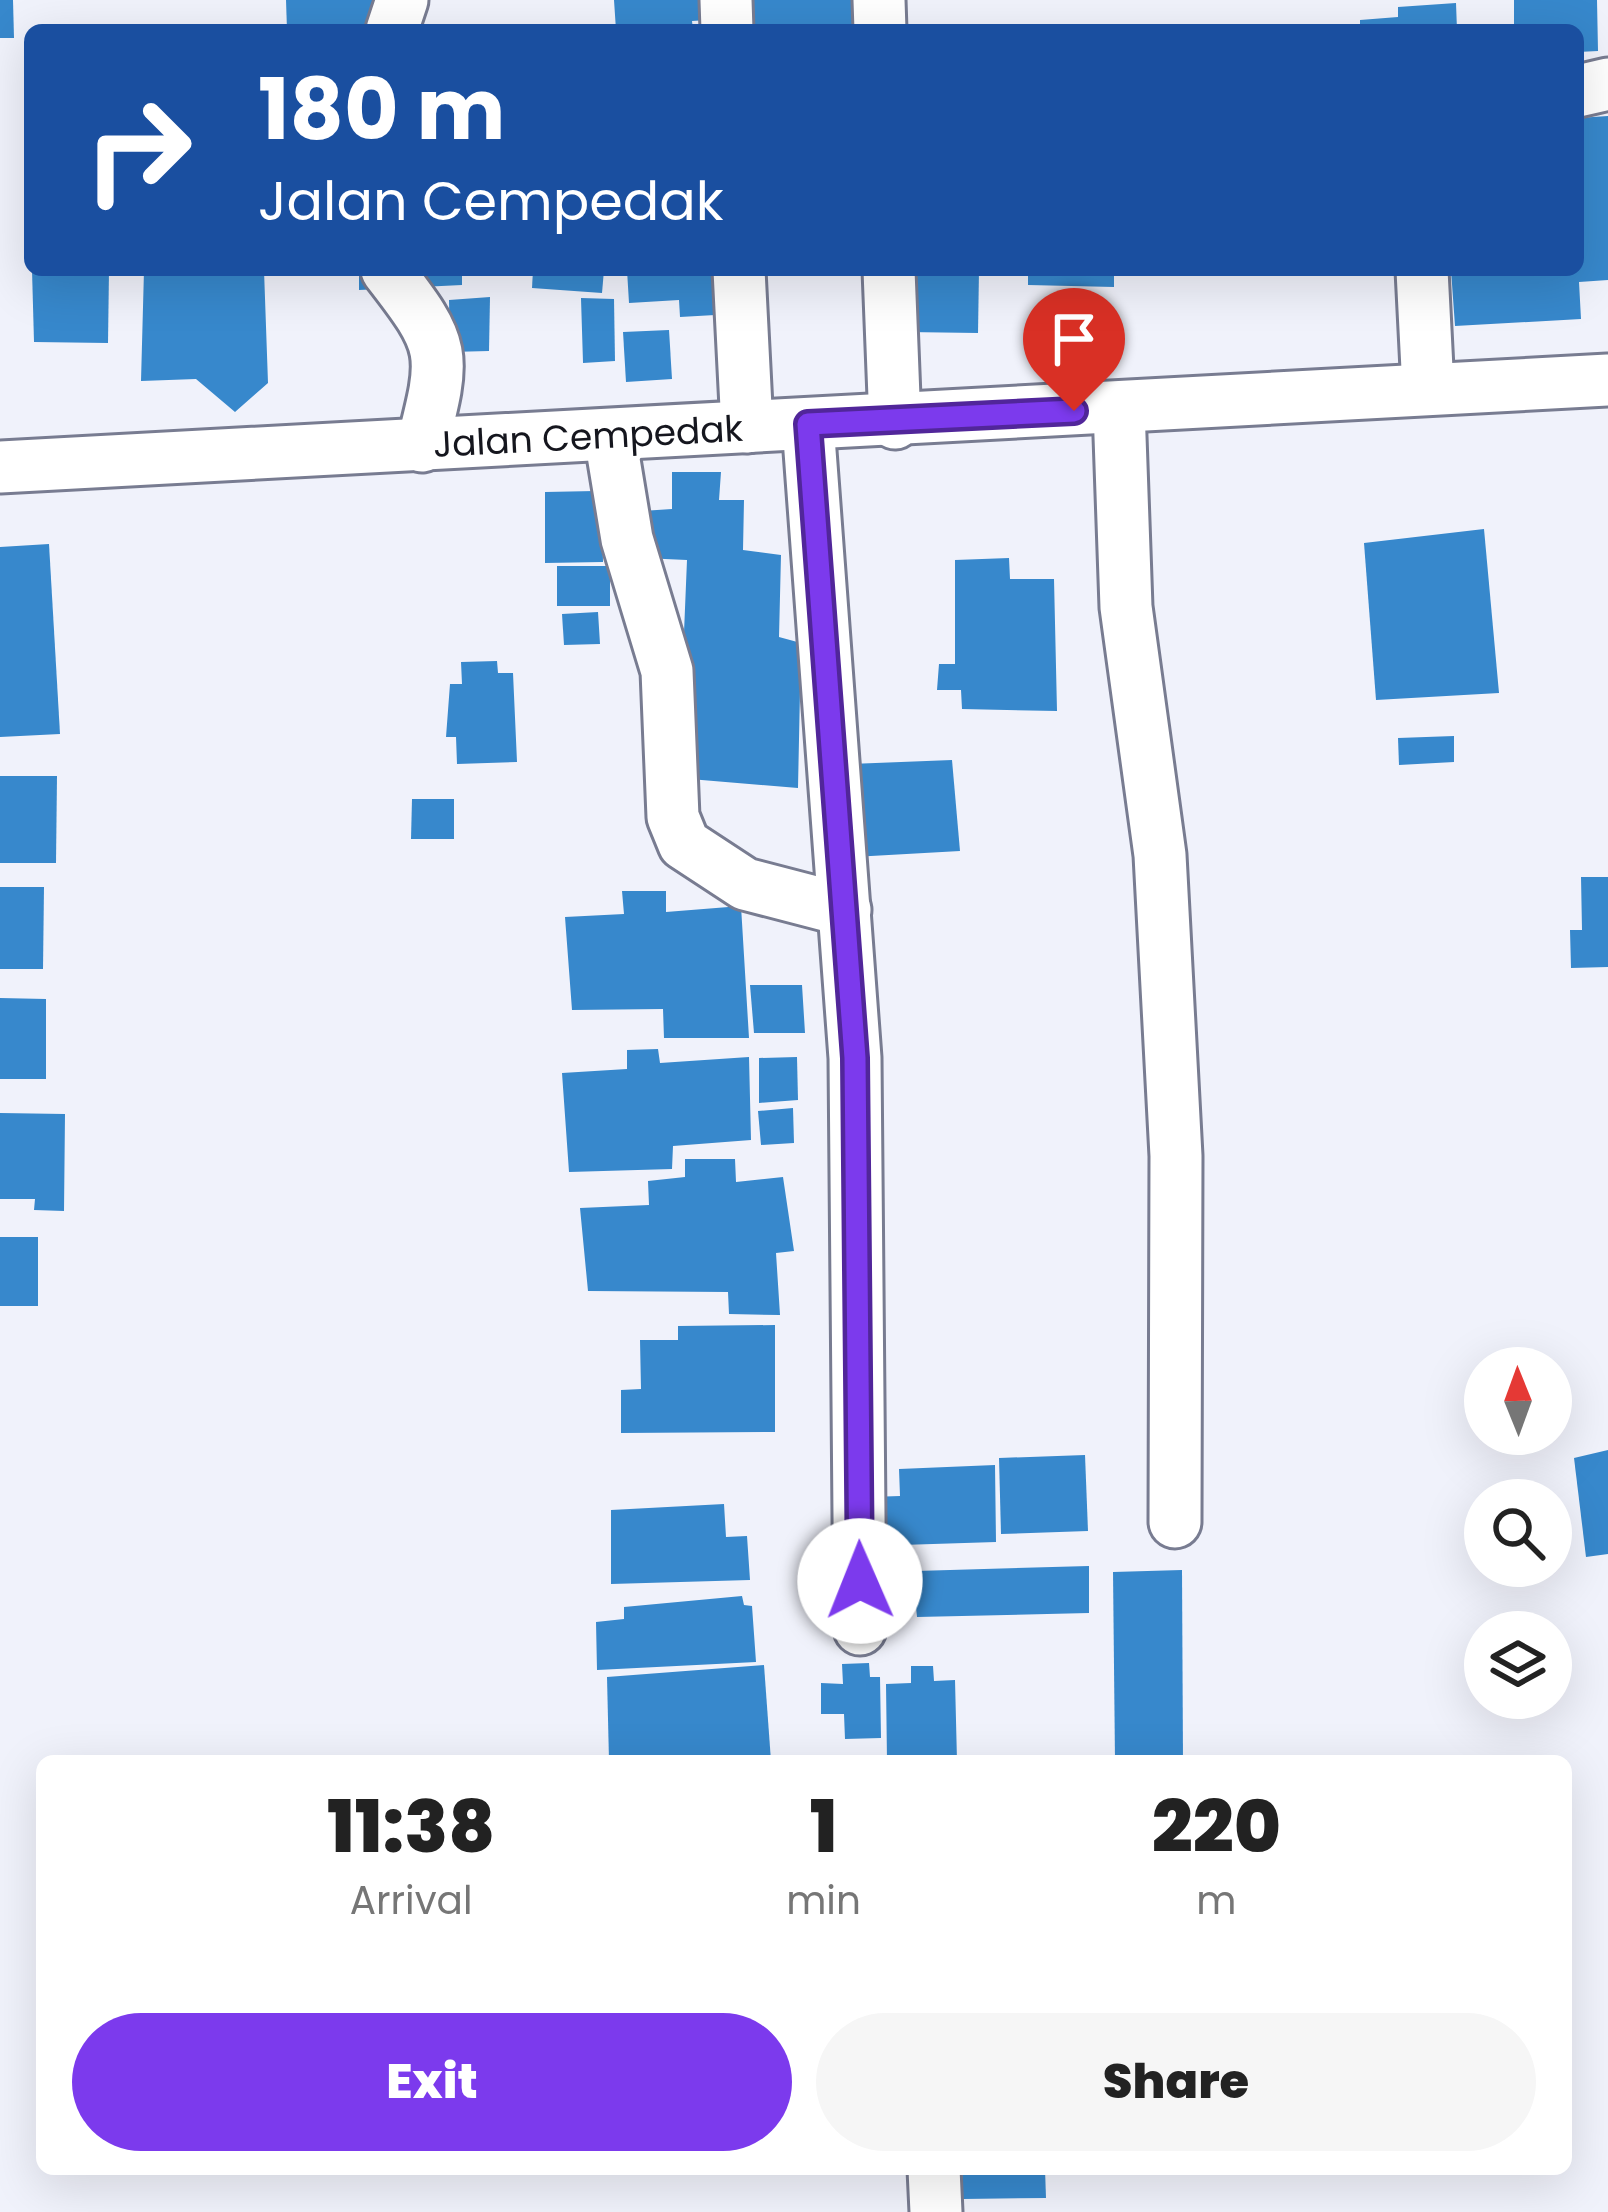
<!DOCTYPE html>
<style>
:root{--surface:#fff;--page:#f6f6f6;--text:#222;--muted:#767676;--accent:#7c3aed}
body{margin:0;font-family:Poppins,sans-serif;background:var(--page);color:var(--text);height:100vh;display:flex;flex-direction:column;font-size:45px;white-space:nowrap}
*{box-sizing:border-box;margin:0}
p{font-size:39px;color:var(--muted)}
.icon{flex:none;width:66px;height:66px;fill:none;stroke:currentColor;stroke-width:2;stroke-linecap:round;stroke-linejoin:round}
.map{position:relative;flex:1;overflow:hidden}
.panel{position:absolute;left:36px;top:1755px;width:1536px;height:420px;display:flex;flex-direction:column;background:var(--surface);border-radius:18px;box-shadow:0 12px 48px #0002}
.panel>*{flex:none}
.hud{position:absolute;left:24px;top:24px;width:1560px;height:252px;border-radius:18px;box-shadow:0 12px 48px #0002;background:#1a4fa0;color:#fff;overflow:hidden}
.needle{width:78px;rotate:359deg}
.tools{position:absolute;left:1464px;top:1347px;display:grid;gap:24px}
.tools a{display:grid;place-items:center;width:108px;height:108px;border-radius:50%;background:var(--surface);box-shadow:0 12px 48px #0002;font-size:60px}
.pin{position:absolute;display:grid;place-items:center;width:102px;height:102px;color:#fff;margin:-123px -51px;border-radius:50% 50% 50% 0;rotate:-45deg;box-shadow:0 0 12px #0007}
.pin .icon{rotate:45deg}
.me{position:absolute;width:132px;margin:-66px;rotate:359deg;stroke-linejoin:round;filter:drop-shadow(0 0 9px #0008)}
.turn{display:flex;align-items:center;gap:42px;height:252px;padding:0 36px;font-size:54px}
.turn .icon{width:156px;height:156px;stroke-width:2.5}
.turn b{display:block;font-size:84px;line-height:102px}
.eta{display:flex;justify-content:space-evenly;align-items:center;height:204px;text-align:center}
.eta b{font-size:72px;font-weight:800;line-height:84px}
.action{display:flex;gap:24px;margin-top:auto;padding:24px 36px}
.action a{flex:1;height:138px;border-radius:72px;background:var(--accent);color:#fff;font-size:48px;font-weight:800;line-height:138px;text-align:center}
.action a+a{background:var(--page);color:var(--text)}
.map>svg:first-child{display:block}
</style>
<div class="map">
<svg width="1608" height="2212" viewBox="0 0 1608 2212">
<rect width="100%" height="100%" fill="#f0f2fb"/>
<g fill="#3788cc">
<path d="M0,0h13l1,38h-14z"/>
<path d="M286,0h89l2,30h-90z"/>
<path d="M614,0h93l1,20 -16,1 1,9h-77z"/>
<path d="M742,0h112l2,30h-112z"/>
<path d="M1514,0h83l1,51 -20,1v-22h-64z"/>
<path d="M1456,3l1,27h-97v-10l38,-3v-10z"/>
<path d="M1608,116v164l-29,2 2,37 -126,7 -4,-56h127v-152z"/>
<path d="M32,270h77l-1,73 -74,-1z"/>
<path d="M144,270h120l4,113 -33,29 -39,-33 -55,2z"/>
<path d="M359,270h103v15l-103,5z"/>
<path d="M533,270h71l-2,23 -70,-5z"/>
<path d="M627,270h86l2,45 -35,2 -1,-17 -50,3z"/>
<path d="M907,270h72l-1,63 -72,-1z"/>
<path d="M1028,270h86v17l-86,-2z"/>
<path d="M490,297l-1,54 -39,1 -1,-52z"/>
<path d="M581,298l33,1 1,62 -32,2z"/>
<path d="M669,330l3,49 -46,3 -3,-50z"/>
<path d="M672,472h49l-2,28h25l-1,50 38,5 -2,82 22,6 -3,145 -120,-10 9,-218 -44,-2 -1,-47 30,-2z"/>
<path d="M595,491v18h7l1,53 -58,1v-71z"/>
<path d="M1484,529l15,164 -123,7 -12,-157z"/>
<path d="M49,544l11,190 -60,3v-190z"/>
<path d="M1009,558l1,21h44l3,132 -95,-2 -1,-19h-24l2,-26h16v-104z"/>
<rect x="557" y="566" width="53" height="40"/>
<path d="M598,612l2,32 -36,1 -2,-31z"/>
<path d="M497,661l1,12h15l4,89 -60,2 -1,-27h-10l4,-53h12l-1,-22z"/>
<path d="M1454,736v26l-55,3 -1,-27z"/>
<path d="M952,760l8,91 -107,6 -3,-93z"/>
<path d="M0,776h57l-1,87h-56z"/>
<path d="M412,799h42v40h-43z"/>
<path d="M1581,877h27v90l-37,1 -1,-38h12z"/>
<path d="M0,887h44l-1,82h-43z"/>
<path d="M622,891h44v21l75,-6 8,132h-85l-1,-29 -91,1 -7,-93 59,-3z"/>
<path d="M750,985h52l3,48h-51z"/>
<path d="M0,998l46,1v80h-46z"/>
<path d="M658,1049l2,14 89,-6 2,83 -78,6 -1,23 -103,3 -7,-99 65,-4v-19z"/>
<path d="M797,1057l1,43 -39,3v-45z"/>
<path d="M793,1108l1,35 -33,2 -3,-34z"/>
<path d="M0,1113l65,1 -1,97 -30,-1 1,-11h-35z"/>
<path d="M685,1159h50l1,23 47,-5 11,74 -18,2 4,62 -51,-1 -1,-22 -140,-1 -8,-83 69,-3 -1,-24 37,-4z"/>
<rect x="0" y="1237" width="38" height="69"/>
<path d="M775,1325v107l-154,1v-43l20,-1 -1,-49h38v-14z"/>
<path d="M1608,1450v104l-22,3 -12,-99z"/>
<path d="M1085,1455l3,76 -87,3 -2,-76z"/>
<path d="M995,1465l1,77 -126,4v-49l30,-1 -1,-27z"/>
<path d="M724,1504l2,33 21,-1 3,44 -139,4v-74z"/>
<path d="M1089,1566v47l-172,4 -1,-10h-21l1,-31h20v-5z"/>
<path d="M1182,1570l1,191h-68l-2,-189z"/>
<path d="M742,1596l2,9 8,1 4,56 -159,8 -1,-48 28,-3v-12z"/>
<path d="M869,1663l1,14h10l1,61 -36,1 -1,-25h-23v-31l22,1 -1,-20z"/>
<path d="M764,1665l7,96h-162l-2,-84z"/>
<path d="M911,1666h22l1,15 21,-1 2,81h-70l-1,-77 25,-1z"/>
<path d="M962,2169h83l1,29 -83,1z"/>
</g>
<g fill="none" stroke-linecap="round" stroke-linejoin="round">
<g stroke="#787c91" stroke-width="57">
<g id="minor">
<path d="M726,0l1,30"/>
<path d="M879,0l1,30"/>
<path d="M392,30l10,-30"/>
<path d="M1578,91l30,-7"/>
<path d="M387,270c60,77 59,82 35,176"/>
<path d="M739,270l8,157"/>
<path d="M889,270l6,153"/>
<path d="M1422,270l6,119"/>
<path d="M1119,408l7,199 34,248 16,301 -1,366"/>
<path d="M808,424l47,634 5,571"/>
<path d="M610,436l17,103 40,132 6,146 11,27 61,40 100,26"/>
<path d="M0,467l1608,-87"/>
<path d="M934,2169l2,43"/>
</g>
</g>
<use href="#minor" stroke="#fff" stroke-width="51"/>
</g>
<g fill="none" stroke-linecap="round" stroke-linejoin="round">
<g stroke="#51269a" stroke-width="30">
<path id="route" d="M860,1581l-5,-523 -47,-634 266,-13"/>
</g>
<use href="#route" stroke="#7c3aed" stroke-width="21"/>
</g>
<g text-anchor="middle" stroke-width="9" stroke-linejoin="round" paint-order="stroke">
<g font-size="36" fill="#15161e" stroke="#fff">
<text transform="translate(588 436) rotate(-3)" y="13">Jalan Cempedak</text>
</g>
</g>
</svg>
<div class="tools">
<a><svg class="needle" viewBox="-14 -14 28 28"><path d="M0-13l5 13h-10z" fill="#e53935"/><path d="M0 13l5-13h-10z" fill="#767676"/></svg></a>
<a><svg class="icon" aria-label="search" viewBox="0 0 24 24"><circle cx="10" cy="10" r="6"/><path d="M15 15l6 6"/></svg></a>
<a><svg class="icon" aria-label="layers" viewBox="0 0 24 24"><path d="M12 4l9 5-9 5-9-5zM3 14l9 5 9-5"/></svg></a>
</div>
<div class="pin" style="left:1074px;top:411px;background:#d93025"><svg class="icon" aria-label="arrive" viewBox="0 0 24 24"><path d="M6 21V4h12l-3 4 3 4H6"/></svg></div>
<svg class="me" style="left:860px;top:1581px" viewBox="-20 -20 40 40"><circle r="19" fill="#fff"/><path d="M0-13L10 11 0 6-10 11z" fill="#7c3aed"/></svg>
<div class="hud">
<div class="turn"><svg class="icon" aria-label="right" viewBox="0 0 24 24"><path d="M7 20v-9h11M14 6l5 5-5 5"/></svg><div><b>180 m</b>Jalan Cempedak</div></div>
</div>
<section class="panel">
<div class="eta">
<div><b>11:38</b><p>Arrival</p></div>
<div><b>1</b><p>min</p></div>
<div><b>220</b><p>m</p></div>
</div>
<div class="action"><a>Exit</a><a>Share</a></div>
</section>
</div>
